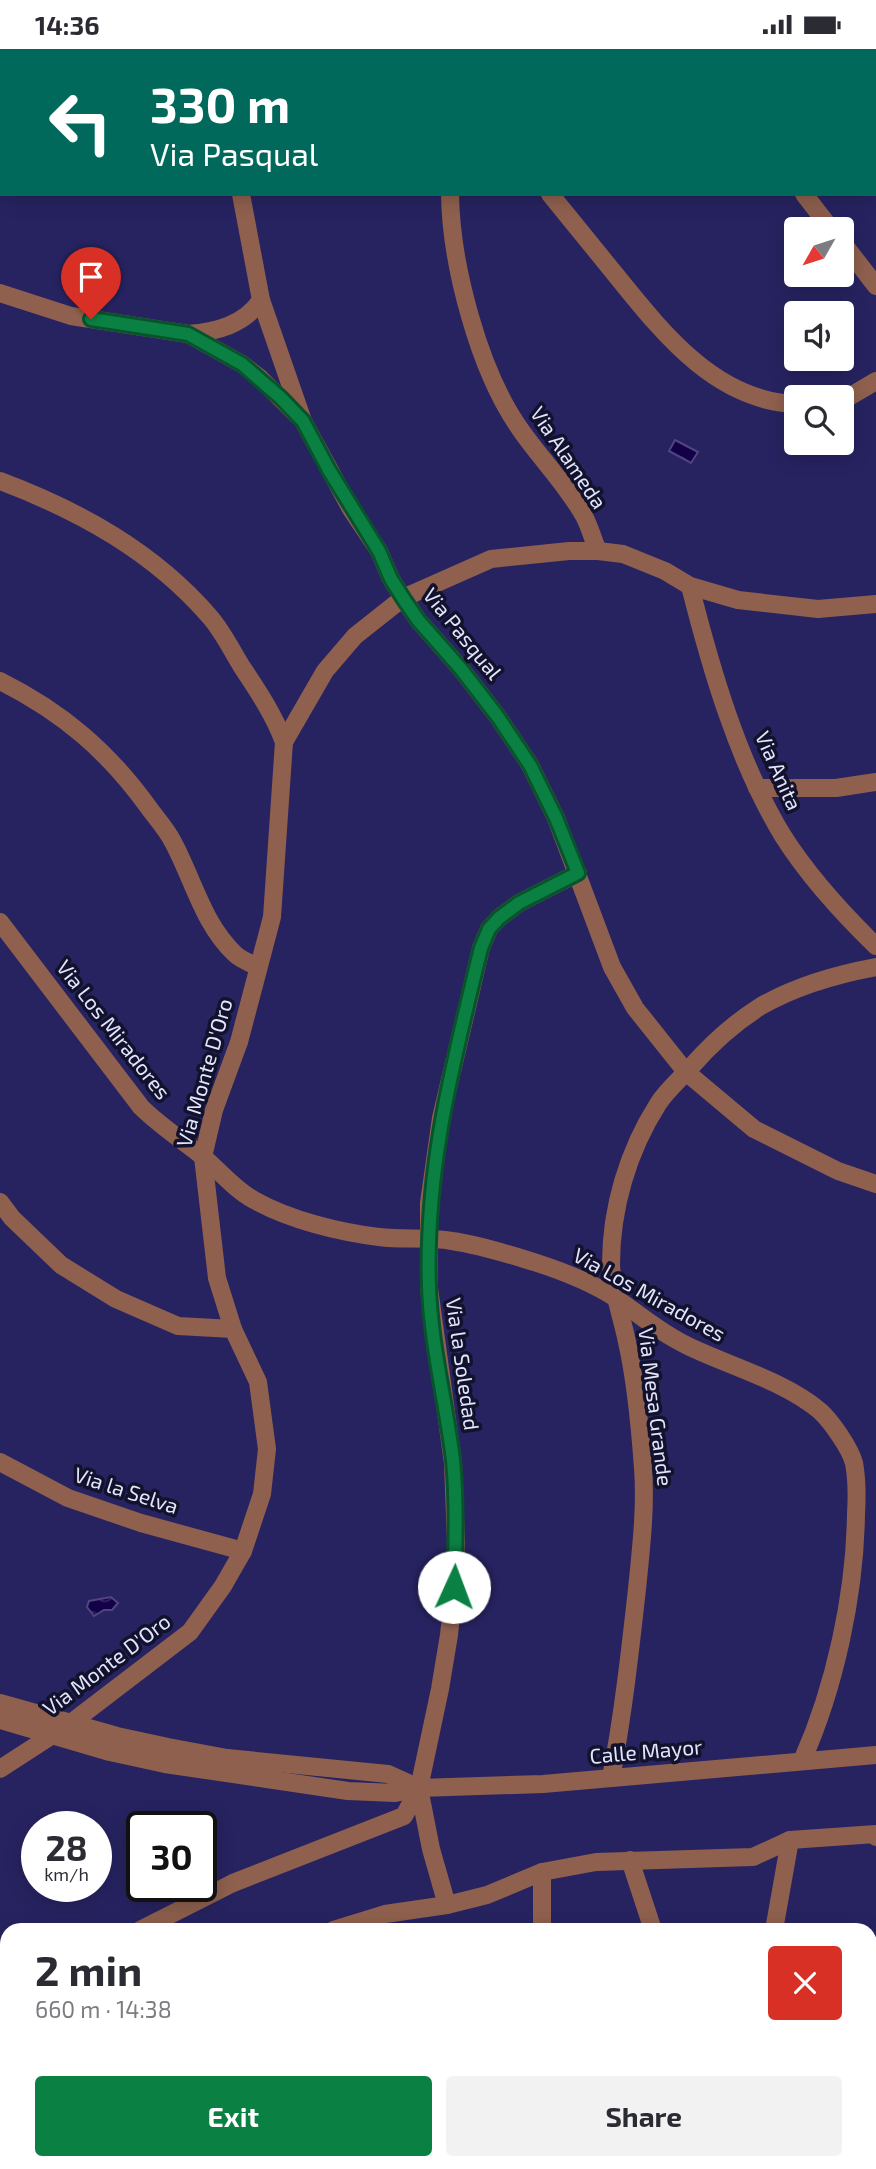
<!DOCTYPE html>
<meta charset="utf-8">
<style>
:root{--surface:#fff;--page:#f2f2f3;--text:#2b2b33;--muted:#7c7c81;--accent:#0b8043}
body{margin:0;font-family:"Exo 2",sans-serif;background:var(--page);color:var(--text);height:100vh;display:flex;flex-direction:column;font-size:26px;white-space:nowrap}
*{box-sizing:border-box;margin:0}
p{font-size:23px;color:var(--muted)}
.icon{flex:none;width:38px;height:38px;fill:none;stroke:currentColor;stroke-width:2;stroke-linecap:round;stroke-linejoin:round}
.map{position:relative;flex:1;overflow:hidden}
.sheet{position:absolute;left:0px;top:1874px;width:877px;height:247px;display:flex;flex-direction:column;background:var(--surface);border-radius:21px 21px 0 0;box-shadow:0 4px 18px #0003}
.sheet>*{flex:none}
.hud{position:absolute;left:0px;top:0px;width:877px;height:147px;box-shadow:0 4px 18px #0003;background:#00695c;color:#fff;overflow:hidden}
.needle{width:46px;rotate:231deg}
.tools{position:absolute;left:784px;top:168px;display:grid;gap:14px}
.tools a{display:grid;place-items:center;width:70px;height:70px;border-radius:7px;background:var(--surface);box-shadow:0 4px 18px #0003;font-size:35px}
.speed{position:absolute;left:21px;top:1762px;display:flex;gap:14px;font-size:35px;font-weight:700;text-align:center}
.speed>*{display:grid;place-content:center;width:91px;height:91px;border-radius:50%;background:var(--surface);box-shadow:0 4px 18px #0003;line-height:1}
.speed small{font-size:18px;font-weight:400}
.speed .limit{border:4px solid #111;border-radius:10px;background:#fff;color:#111}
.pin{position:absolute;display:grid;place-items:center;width:60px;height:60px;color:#fff;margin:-72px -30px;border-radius:50% 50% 50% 0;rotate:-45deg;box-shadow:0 0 7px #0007}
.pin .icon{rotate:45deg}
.me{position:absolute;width:77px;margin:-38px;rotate:2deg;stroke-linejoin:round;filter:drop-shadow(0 0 5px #0008)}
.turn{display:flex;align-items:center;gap:24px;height:147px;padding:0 35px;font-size:32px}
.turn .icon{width:91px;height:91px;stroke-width:2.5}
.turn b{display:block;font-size:49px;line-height:60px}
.round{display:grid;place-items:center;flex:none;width:74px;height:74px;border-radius:7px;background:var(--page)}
.headline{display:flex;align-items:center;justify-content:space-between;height:119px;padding:0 35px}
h1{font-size:42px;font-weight:700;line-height:52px}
.button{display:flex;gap:14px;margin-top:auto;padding:14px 35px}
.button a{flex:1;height:80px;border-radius:7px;background:var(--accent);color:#fff;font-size:28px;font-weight:700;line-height:80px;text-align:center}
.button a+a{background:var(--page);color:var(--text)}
.status{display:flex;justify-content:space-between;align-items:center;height:49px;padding:0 35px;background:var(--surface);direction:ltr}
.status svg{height:19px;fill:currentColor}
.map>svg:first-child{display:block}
</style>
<div class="status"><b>14:36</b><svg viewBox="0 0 49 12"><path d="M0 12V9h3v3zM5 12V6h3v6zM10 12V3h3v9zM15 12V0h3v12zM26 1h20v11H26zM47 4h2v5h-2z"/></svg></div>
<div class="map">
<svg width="876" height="2120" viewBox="0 0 876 2120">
<defs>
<pattern id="water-waves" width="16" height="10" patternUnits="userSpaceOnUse" patternTransform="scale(1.75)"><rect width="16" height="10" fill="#120048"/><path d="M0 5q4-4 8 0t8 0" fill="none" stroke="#342563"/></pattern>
</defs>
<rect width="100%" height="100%" fill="#272361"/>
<g fill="url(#water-waves)" stroke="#50457e" stroke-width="2">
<path d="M675,391l23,12 -7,11 -22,-12z"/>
<path d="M111,1548l7,6 -6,7h-8l-10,6 -7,-9 2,-6z"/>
</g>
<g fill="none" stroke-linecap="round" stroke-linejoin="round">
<g stroke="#8988b2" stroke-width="2.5" stroke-dasharray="3.5 3.5" stroke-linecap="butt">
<path d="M839,0l1,2"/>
<path d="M875,44l1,1"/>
</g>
<g stroke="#8f604e" stroke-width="18">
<path d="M1,0l1,7"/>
<path d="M431,0l2,2"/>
<path d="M689,0l1,2"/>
<path d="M239,2l1,-2"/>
<path d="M0,43h2"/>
<path d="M241,145l20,106 42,121 48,88 28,42 12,28 12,19 15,22 43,49 37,48 32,48 26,53 56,149 23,41 51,64 68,57 84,42 38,13"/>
<path d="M450,145c1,71 29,177 70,235 20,29 47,56 64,87 6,11 9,24 14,35"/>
<path d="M550,145c22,27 43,53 65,80 47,58 100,127 181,130"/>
<path d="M804,145l27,35"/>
<path d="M842,193l34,44"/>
<path d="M0,244l71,23 117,18 54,30 18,14 38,38"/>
<path d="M188,285c28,-2 56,-9 73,-34"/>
<path d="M842,352l34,-20"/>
<path d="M0,432c80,30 154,71 210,136 13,15 22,34 32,50 16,24 32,48 42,75"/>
<path d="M690,537c21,83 48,176 93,250 26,41 58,76 93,110"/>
<path d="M0,632c62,31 108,70 149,127 8,11 18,22 24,34 20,37 30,82 62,112 6,6 16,9 23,13"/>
<path d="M757,739h79l40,-6"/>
<path d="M0,873l141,185c19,19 40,32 61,49 17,14 33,34 52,44 36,20 84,32 125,37 24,3 49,0 73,4 28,4 56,13 82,21 28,9 59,21 83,37 23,16 45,35 71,47 41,20 97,35 132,65 11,10 30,37 34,52 3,16 3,34 2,51 -1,80 -21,173 -54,247"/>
<path d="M0,1153l12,16 49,47 55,34 62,27 55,3"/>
<path d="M0,1413l68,36 73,25 102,28"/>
<path d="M0,1654l117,33 51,11 59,11 161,16 31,14"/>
<path d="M0,1671l110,32 55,12 183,27 47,2 24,-5 124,-4 333,-29"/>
<path d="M0,1720l71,-46 119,-91 33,-46 20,-35 19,-57 5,-45 -9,-67 -25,-53 -16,-51 -14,-121 11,-47 25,-68 33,-125 12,-175 41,-71 30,-35 48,-38 88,-39 78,-8h29l25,3 42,17 25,15 48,14 80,9 58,-5"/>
<path d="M611,1729c12,-63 19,-126 26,-189 4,-40 9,-81 6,-121 -3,-42 -7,-86 -16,-126 -5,-26 -15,-50 -16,-78 0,-56 17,-113 47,-160 8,-13 21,-24 32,-36 20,-23 44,-45 71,-62 33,-19 77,-32 115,-39"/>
<path d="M419,1739l12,61 16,56"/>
<path d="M630,1811l23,70"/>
<path d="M542,1823v58"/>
<path d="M140,1881l93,-47 171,-67 15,-28 21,-99 9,-54 5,-48 2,-45 -3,-79 -24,-175v-85l12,-85 40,-170 8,-19 10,-11 20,-15 59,-30"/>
<path d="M333,1881l52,-16 62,-9 40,-10 55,-23 54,-10 157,-5 37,-17 86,-6v3"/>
<path d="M774,1881l16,-90"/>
<path d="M0,1979l7,-5"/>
<path d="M155,2114l5,6"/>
<path d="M179,2114l5,6"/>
</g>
<g stroke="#ef8e6b" stroke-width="18">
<path d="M870,1972l6,-1"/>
<path d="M277,2120l12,-6"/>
</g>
</g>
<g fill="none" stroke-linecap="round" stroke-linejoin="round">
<g stroke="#07532c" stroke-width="18">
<path id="route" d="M91,270l97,15 54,30 39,34 22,23 26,49 50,81 12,28 12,19 15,22 43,49 37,48 32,48 26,53 22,55 -59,30 -20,15 -10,11 -8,19c-28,115 -56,219 -52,339 2,58 17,116 24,173 4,42 3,85 1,127"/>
</g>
<use href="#route" stroke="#0b8043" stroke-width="12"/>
</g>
<g text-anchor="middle" stroke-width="7" stroke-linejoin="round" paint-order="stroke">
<g font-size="21" fill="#e2e5fc" stroke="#12122d">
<text transform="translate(568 409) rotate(56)" y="7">Via Alameda</text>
<text transform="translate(462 585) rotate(51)" y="7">Via Pasqual</text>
<text transform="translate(778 722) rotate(66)" y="7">Via Anita</text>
<text transform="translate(113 981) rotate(52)" y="7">Via Los Miradores</text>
<text transform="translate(205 1024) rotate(-74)" y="7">Via Monte D'Oro</text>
<text transform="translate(649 1246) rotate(29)" y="7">Via Los Miradores</text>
<text transform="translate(462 1315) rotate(82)" y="7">Via la Soledad</text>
<text transform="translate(655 1358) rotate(83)" y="7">Via Mesa Grande</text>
<text transform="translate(126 1442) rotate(18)" y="7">Via la Selva</text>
<text transform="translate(107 1616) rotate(-37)" y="7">Via Monte D'Oro</text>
<text transform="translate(646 1703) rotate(-5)" y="7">Calle Mayor</text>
</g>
</g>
</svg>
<div class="tools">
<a><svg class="needle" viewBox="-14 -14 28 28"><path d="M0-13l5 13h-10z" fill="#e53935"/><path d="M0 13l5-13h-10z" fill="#7c7c81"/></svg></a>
<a><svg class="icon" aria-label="sound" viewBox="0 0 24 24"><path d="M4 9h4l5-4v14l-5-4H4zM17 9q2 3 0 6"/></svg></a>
<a><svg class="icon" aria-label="search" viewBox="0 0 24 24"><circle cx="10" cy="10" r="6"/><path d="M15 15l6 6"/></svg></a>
</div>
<div class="speed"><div>28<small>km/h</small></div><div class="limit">30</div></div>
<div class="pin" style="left:91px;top:270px;background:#d93025"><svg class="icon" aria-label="arrive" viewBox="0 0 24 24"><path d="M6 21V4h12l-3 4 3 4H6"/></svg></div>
<svg class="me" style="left:454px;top:1538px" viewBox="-20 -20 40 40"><circle r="19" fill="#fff"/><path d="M0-13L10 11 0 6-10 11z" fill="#0b8043"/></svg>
<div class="hud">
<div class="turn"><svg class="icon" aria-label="left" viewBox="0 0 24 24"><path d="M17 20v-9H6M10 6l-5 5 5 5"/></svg><div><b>330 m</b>Via Pasqual</div></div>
</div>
<section class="sheet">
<div class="headline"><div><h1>2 min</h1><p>660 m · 14:38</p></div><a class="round" style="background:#d93025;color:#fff"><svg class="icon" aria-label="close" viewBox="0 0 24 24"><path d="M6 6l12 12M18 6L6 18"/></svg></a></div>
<div class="button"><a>Exit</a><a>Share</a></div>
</section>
</div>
